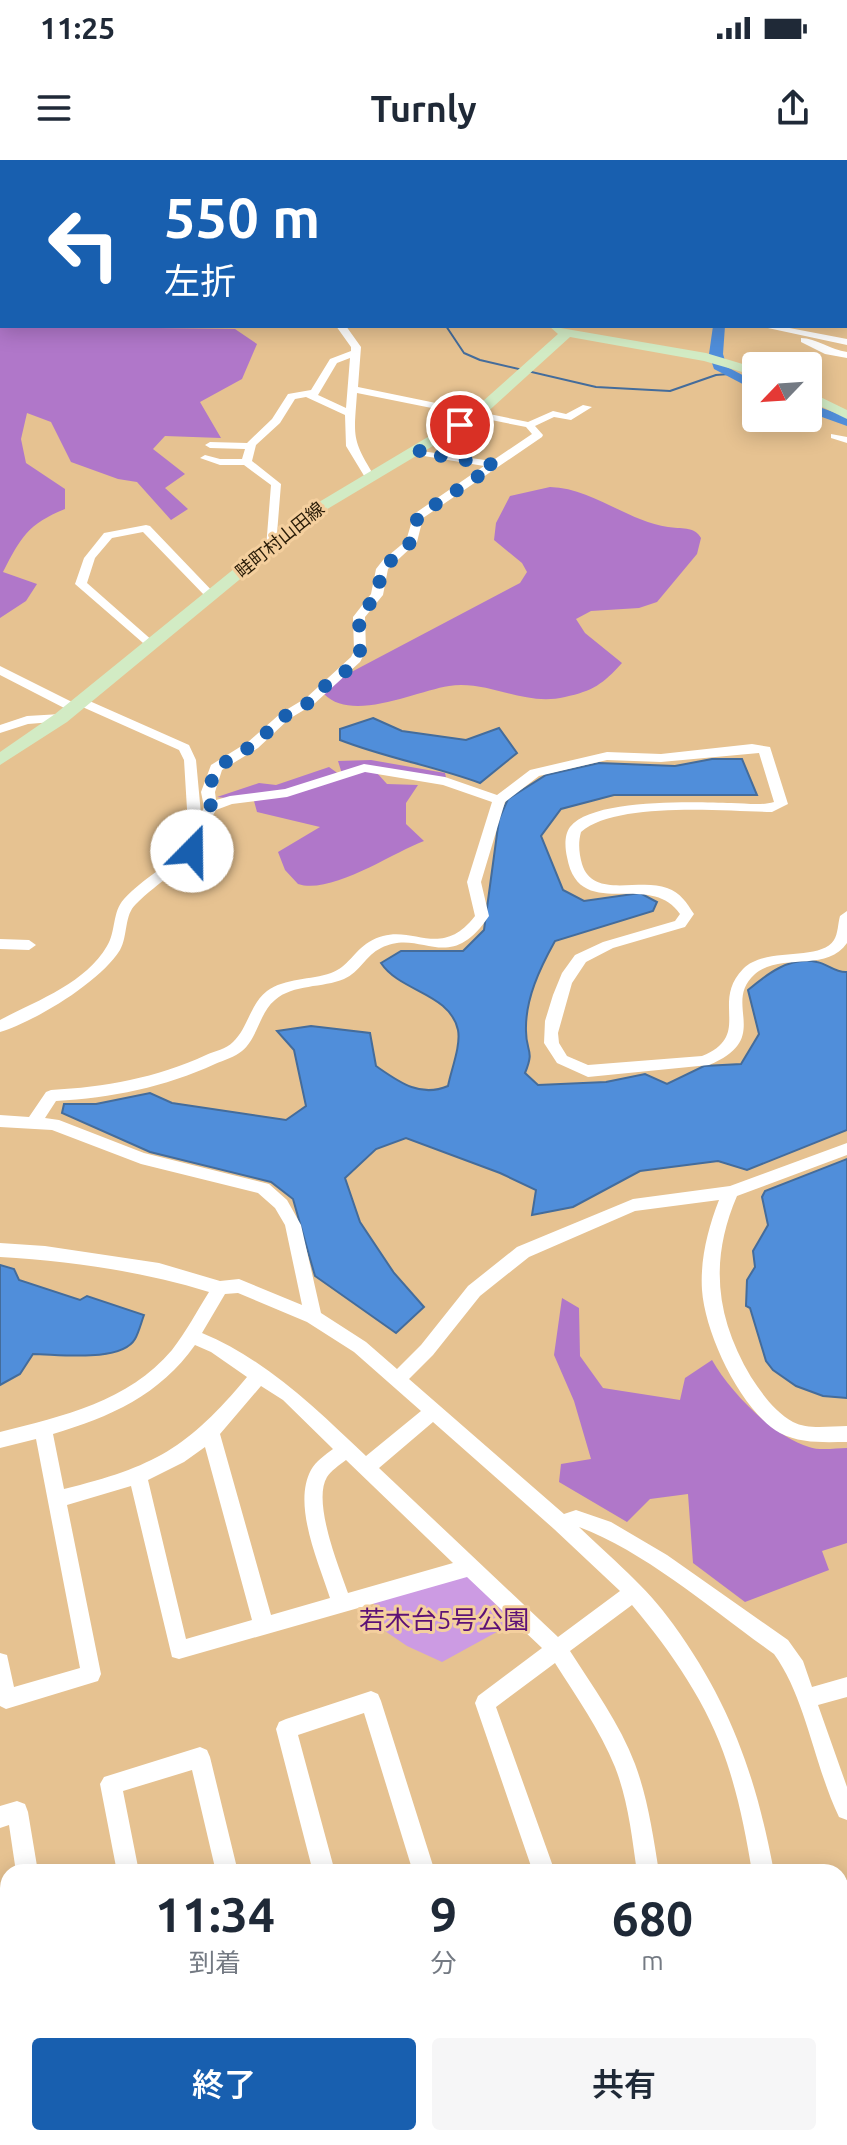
<!DOCTYPE html>
<html lang="ja">
<meta charset="utf-8">
<style>
:root{--surface:#fff;--page:#f6f6f7;--text:#1f2937;--muted:#747a83;--accent:#185faf}
body{margin:0;font-family:Ubuntu,"Noto Sans JP",sans-serif;background:var(--page);color:var(--text);height:100vh;display:flex;flex-direction:column;font-size:30px;white-space:nowrap}
*{box-sizing:border-box;margin:0}
p{font-size:26px;color:var(--muted)}
.icon{flex:none;width:44px;height:44px;fill:none;stroke:currentColor;stroke-width:2;stroke-linecap:round;stroke-linejoin:round}
.map{position:relative;flex:1;overflow:hidden}
.details{position:absolute;left:0px;top:1704px;width:848px;height:282px;display:flex;flex-direction:column;background:var(--surface);border-radius:24px 24px 0 0;box-shadow:0 4px 20px #0003}
.details>*{flex:none}
.top-card{position:absolute;left:0px;top:0px;width:848px;height:168px;box-shadow:0 4px 20px #0003;background:#185faf;color:#fff;overflow:hidden}
.needle{width:52px;rotate:245deg}
.controls{position:absolute;left:742px;top:192px;display:grid;gap:16px}
.controls a{display:grid;place-items:center;width:80px;height:80px;border-radius:8px;background:var(--surface);box-shadow:0 4px 20px #0003;font-size:40px}
.pin{position:absolute;display:grid;place-items:center;width:68px;height:68px;color:#fff;margin:-34px;border:4px solid #fff;border-radius:50%;box-shadow:0 2px 8px #0007}
.me{position:absolute;width:88px;margin:-44px;rotate:22deg;stroke-linejoin:round;filter:drop-shadow(0 0 6px #0008)}
.turn{display:flex;align-items:center;gap:28px;height:168px;padding:0 32px;font-size:36px}
.turn .icon{width:104px;height:104px;stroke-width:2.5}
.turn b{display:block;font-size:56px;line-height:68px}
.eta{display:flex;justify-content:space-evenly;align-items:center;height:136px;text-align:center}
.eta b{font-size:48px;font-weight:600;line-height:56px}
.action{display:flex;gap:16px;margin-top:auto;padding:16px 32px}
.action a{flex:1;height:92px;border-radius:8px;background:var(--accent);color:#fff;font-size:32px;font-weight:600;line-height:92px;text-align:center}
.action a+a{background:var(--page);color:var(--text)}
.status{display:flex;justify-content:space-between;align-items:center;height:56px;padding:0 40px;background:var(--surface);direction:ltr}
.status svg{height:22px;fill:currentColor}
header{display:flex;justify-content:space-between;align-items:center;height:104px;padding:0 32px;background:var(--surface);font-size:36px;font-weight:600}
.map>svg:first-child{display:block}
</style>
<div class="status"><b>11:25</b><svg viewBox="0 0 49 12"><path d="M0 12V9h3v3zM5 12V6h3v6zM10 12V3h3v9zM15 12V0h3v12zM26 1h20v11H26zM47 4h2v5h-2z"/></svg></div>
<header><svg class="icon" aria-label="menu" viewBox="0 0 24 24"><path d="M4 6h16M4 12h16M4 18h16"/></svg>Turnly<svg class="icon" aria-label="share" viewBox="0 0 24 24"><path d="M12 15V3M7 8l5-5 5 5M5 13v7h14v-7"/></svg></header>
<div class="map">
<svg width="847" height="1985" viewBox="0 0 847 1985">
<rect width="100%" height="100%" fill="#e6c291"/>
<path fill="#cc9be3" d="M465,1415l7,2 45,44 -75,41 -35,-16 -22,-15 -12,-29z"/>
<g fill="#b077c9">
<path d="M0,145l2,21 233,3 22,15 -15,35 -42,23 21,36 -56,-2 -12,13 32,25 -20,14 23,21 -17,11 -34,-38 -19,-3 -47,-17 -20,-40 -24,-9 -6,26 5,24 39,26v20c-37,15 -44,28 -62,63l34,12 -11,17 -26,17z"/>
<path d="M550,327c42,1 77,34 118,40 12,2 27,-1 33,11l-4,16 -40,48 -18,6 -48,3 -15,8 9,14 37,30c-19,21 -29,28 -57,34 -41,10 -76,-17 -116,-11 -33,5 -97,37 -125,8l16,-16 180,-95 7,-11 -5,-9 -28,-23 2,-17 14,-27z"/>
<path d="M371,600l74,13 2,9 -70,-9 10,11 31,1 -12,18v21l18,17c-32,12 -93,54 -126,43l-13,-14 -7,-18 42,-25 -63,-15 -3,-11 -37,-4 42,-14 17,2 53,-18 14,10 -5,-16z"/>
<path d="M562,1138l17,10 1,48 23,32 77,12 5,-22 27,-18c18,32 61,76 97,87 11,4 27,1 38,1v95l-25,8 7,19 -84,32 -52,-39 -5,-69 -38,5 -23,23 -68,-40 2,-18 30,-5 -17,-58 -20,-46z"/>
</g>
<g fill="#508eda" stroke="#446c9b" stroke-width="2">
<path d="M373,558l29,13 64,9 33,-12 18,25 -37,30c-46,-17 -94,-25 -140,-43v-11z"/>
<path d="M712,599h30l15,36h-143l-53,14 -20,27 22,54 21,11 56,-8 17,9 -4,9 -98,30c-15,27 -30,58 -29,90 0,22 9,18 -1,42l13,12 68,-3 39,-8 22,10 37,-18 37,-2 18,-30 -11,-44c19,-16 42,-34 69,-28 11,2 18,11 30,10v158l-100,40 -29,-9 -78,10 -67,36 -41,8 4,-25 -36,-17 -94,-35 -30,11 -31,29 15,44 34,51 30,34 -28,26 -81,-57 -22,-77 -22,-17 -121,-30 -88,-39 2,-9h32l54,-11 22,10 114,17 20,-14 -12,-56 -17,-19 34,-5 59,7 6,33c23,16 44,32 72,20 3,-16 13,-40 10,-56 -8,-37 -58,-38 -77,-67l20,-12h62l21,-21 15,-111 9,-20 38,-24 53,-12 76,3z"/>
<path d="M847,999v239l-24,-2 -27,-10 -23,-16 -7,-9 -16,-53 -4,-2 1,-26 8,-13 -2,-16 15,-26 -6,-28 3,-6z"/>
<path d="M0,1105l14,4 5,11 61,20 7,-4 57,19c-3,8 -5,17 -9,24 -14,24 -77,15 -102,15l-13,20 -20,11z"/>
</g>
<g fill="none" stroke-linecap="round" stroke-linejoin="round">
<path stroke="#446c9b" stroke-width="2" d="M446,166l18,27 16,7 116,27 74,4 46,-16 13,-1"/>
<g fill="#508eda" fill-rule="evenodd">
<path d="M652,0h13l-15,2z"/>
<path d="M713,166h12l-2,28 4,13 29,15v9l-42,-22 -5,-15z"/>
<path d="M808,243l39,14v9l-39,-14z"/>
</g>
<g fill="#fff" fill-rule="evenodd">
<rect x="846" y="23" width="1" height="4"/>
<path d="M336,166h10l15,21 -3,40 170,35 25,-11 13,3 17,-9 9,2 -21,13 -17,-3 -19,9 8,9 -1,2 -119,81 -6,24 -29,27 -5,26 -18,22 1,34 -6,11 -46,42 -25,15 -31,29 -36,22 -7,22 1,8 14,-4 55,-7 79,-25 81,13 52,18 33,-25 77,-18 54,2 91,-10 18,3 18,57 -16,8c-47,-1 -156,-11 -191,20 -3,11 -2,21 1,32 11,36 58,13 85,24 14,5 19,14 27,26l-9,13 -72,21 -27,14 -14,21 -14,50 1,10 8,13 21,9 114,-9c51,-21 8,-53 41,-87 22,-23 77,-7 91,-29 4,-6 4,-17 6,-24l7,-5v32c-21,30 -66,9 -92,31 -34,30 19,64 -46,91l-121,12 -31,-14 -13,-20 1,-22 8,-26 9,-22 13,-18 28,-13 72,-21 5,-7c-31,-45 -101,10 -113,-57 -2,-9 -3,-22 3,-30 23,-29 125,-25 161,-24 14,0 30,3 43,-1l-15,-49 -98,9 -54,-2 -68,16 -34,26 -24,80 8,34c-41,61 -67,11 -108,32 -15,7 -21,24 -37,31 -21,9 -51,5 -69,21 -16,13 -17,38 -33,51 -7,6 -18,9 -27,13 -50,23 -104,34 -159,37l-11,17 14,2 85,33 125,31 18,16 14,25 20,88 45,29 31,27 24,-24 47,-59 49,-39 116,-48 97,-13 117,-43v12l-110,41c-28,65 -21,122 14,181 11,17 24,35 42,45 15,8 37,4 54,4v16c-22,0 -46,2 -67,-9 -39,-22 -75,-99 -78,-143 -2,-30 6,-62 17,-90l-84,11 -106,46 -49,39 -47,59 -24,24 155,135 12,-4 35,12 56,33 121,85 15,21 9,26 35,-10v20l-29,8 29,82v33l-8,-3c-25,-52 -33,-119 -65,-163 -59,-42 -128,-102 -195,-127 32,31 68,60 94,97 58,80 83,153 101,248h-22c-6,-37 -13,-73 -25,-109 -18,-57 -56,-112 -95,-158l-62,46c23,36 50,73 65,113 13,35 18,71 24,108h-22c-5,-35 -9,-72 -22,-105 -15,-37 -39,-71 -60,-104l-59,44 59,165h-22l-58,-169 3,-7 64,-48 -75,-71 -288,82 -7,-2 -41,-171 -64,19 34,169 -3,7 -92,28 -6,-3v-53l7,2 7,32 66,-19 -44,-229 -36,9v-16c63,-16 128,-30 172,-82 14,-18 25,-39 37,-58 -68,-21 -138,-31 -209,-35v-14l45,3 114,17 61,18 19,-2 63,26 -17,-80 -10,-17 -17,-15 -117,-29 -89,-34 -52,-3v-12l29,2 17,-25 5,-2c54,-3 105,-12 155,-35 9,-4 20,-6 27,-13 15,-14 17,-38 34,-51 18,-13 44,-11 64,-18 17,-6 23,-22 38,-31 40,-25 69,22 106,-26l-8,-34 25,-80 -49,-17 -78,-13 -78,25 -55,7 -16,6 -4,7 -5,1 -6,-4 2,28c-18,26 -45,40 -67,62 -12,11 -8,32 -16,46 -20,32 -84,71 -120,82v-12c36,-19 86,-37 107,-74 9,-14 5,-34 17,-47 19,-21 47,-34 65,-57l-5,-82 -5,-10 -101,-45v6h-8l-70,-36v-9l76,38 1,-5h8l104,46 7,15 5,54 3,-7 -3,-15 10,-27 37,-23 33,-29 25,-15 45,-41 3,-6 -1,-34 18,-23 5,-25 7,-9 23,-19 8,-27 70,-48 -66,-11 -4,-1v-4l78,11 40,-27 -6,-7 -169,-34c-3,44 -6,45 18,84l-5,3 -4,-1 -20,-33 -1,-31 -39,-18 -11,2 -15,24 -24,22 -4,16 29,23 -5,62 -10,2 5,-63 -27,-20h-24l-20,-7 5,-3 15,4h22l3,-10 -35,-1 -5,-3 5,-3 37,1 25,-24 16,-25 23,-4 19,-31 21,-8v-4zM350,198l-4,50 -28,-13 19,-32zM238,1133l69,29 47,30 67,59 -55,45c-50,-47 -99,-96 -164,-123l23,-39zM195,1185l16,7 36,25c-59,71 -93,90 -183,112l-11,-55c57,-17 107,-39 142,-89zM261,1226l22,14 50,49c-8,6 -17,12 -22,21 -19,35 8,93 19,128l-59,17 -51,-181zM433,1262l121,107 66,62 -62,46 -179,-169zM205,1287l47,173 -66,19 -38,-159 36,-18zM346,1300l107,103 -105,30c-9,-26 -36,-91 -21,-116 4,-6 12,-12 19,-17z"/>
<path d="M759,166h20l68,13v6z"/>
<path d="M801,178c15,0 30,12 46,14v6l-22,-4 -24,-12z"/>
<path d="M831,274l16,3v6l-16,-5z"/>
<path d="M146,365l4,1 67,70 -10,2 -64,-66 -31,6 -17,20 -8,25 67,59v6l-4,1 -75,-65 9,-26 20,-25z"/>
<path d="M61,554l4,1v6l-37,3 -28,9v-8l27,-9z"/>
<path d="M0,779l29,1 7,5 -7,5 -29,-1z"/>
<path d="M371,1531l7,3 3,7 54,171h-22l-49,-159 -66,22 37,137h-22l-37,-143 3,-7 7,-3z"/>
<path d="M200,1587l7,3 3,7 28,115h-22l-24,-102 -69,21 16,81h-22l-17,-88 4,-7z"/>
<path d="M17,1641l8,3 3,8 10,60h-22l-7,-47 -9,3v-22z"/>
<path d="M840,1719l7,1v22l-7,-1z"/>
<path d="M0,1825l8,2v22l-8,-2z"/>
<path d="M0,1942l8,2v24l-8,-2z"/>
<path d="M85,1978h50l3,7h-50z"/>
<path d="M167,1978h24l1,7h-24z"/>
<path d="M274,1978h24l-1,7h-24z"/>
<rect x="376" y="1978" width="24" height="7"/>
<rect x="481" y="1978" width="24" height="7"/>
<path d="M615,1978h24l-1,7h-24z"/>
<path d="M745,1978h24l-1,7h-24z"/>
</g>
<g fill="#d2ebc4" fill-rule="evenodd">
<rect x="0" y="16" width="2" height="6"/>
<path d="M549,166l157,27 50,15v8l-52,-15 -134,-24 -87,79 -164,98 -252,208 -67,43v-13l55,-38 254,-206 164,-98 85,-76z"/>
<path d="M808,231l39,19v9l-39,-19z"/>
</g>
</g>
<g fill="none" stroke-linecap="round" stroke-linejoin="round">
<path stroke="#185faf" stroke-width="14" stroke-dasharray="0 25.2" d="M192,691l4,-19 15,-25 -3,-15 8,-24 37,-23 32,-29 21,-11 12,-14 27,-19 15,-21 -1,-34 18,-22 5,-26 29,-27 7,-26 77,-51 -77,-13 42,-27"/>
</g>
<g text-anchor="middle" stroke-width="6" stroke-linejoin="round" paint-order="stroke">
<g font-size="18" fill="#281b07" stroke="#f4cf9e">
<text transform="translate(280 380) rotate(-39)" y="6">畦町村山田線</text>
</g>
<g font-size="26" fill="#5c1176" stroke="#f4cf9e">
<text x="444" y="1469">若木台5号公園</text>
</g>
</g>
</svg>
<div class="controls">
<a><svg class="needle" viewBox="-14 -14 28 28"><path d="M0-13l5 13h-10z" fill="#e53935"/><path d="M0 13l5-13h-10z" fill="#747a83"/></svg></a>
</div>
<div class="pin" style="left:460px;top:265px;background:#d93025"><svg class="icon" aria-label="arrive" viewBox="0 0 24 24"><path d="M6 21V4h12l-3 4 3 4H6"/></svg></div>
<svg class="me" style="left:192px;top:691px" viewBox="-20 -20 40 40"><circle r="19" fill="#fff"/><path d="M0-13L10 11 0 6-10 11z" fill="#185faf"/></svg>
<div class="top-card">
<div class="turn"><svg class="icon" aria-label="left" viewBox="0 0 24 24"><path d="M17 20v-9H6M10 6l-5 5 5 5"/></svg><div><b>550 m</b>左折</div></div>
</div>
<section class="details">
<div class="eta">
<div><b>11:34</b><p>到着</p></div>
<div><b>9</b><p>分</p></div>
<div><b>680</b><p>m</p></div>
</div>
<div class="action"><a>終了</a><a>共有</a></div>
</section>
</div>
